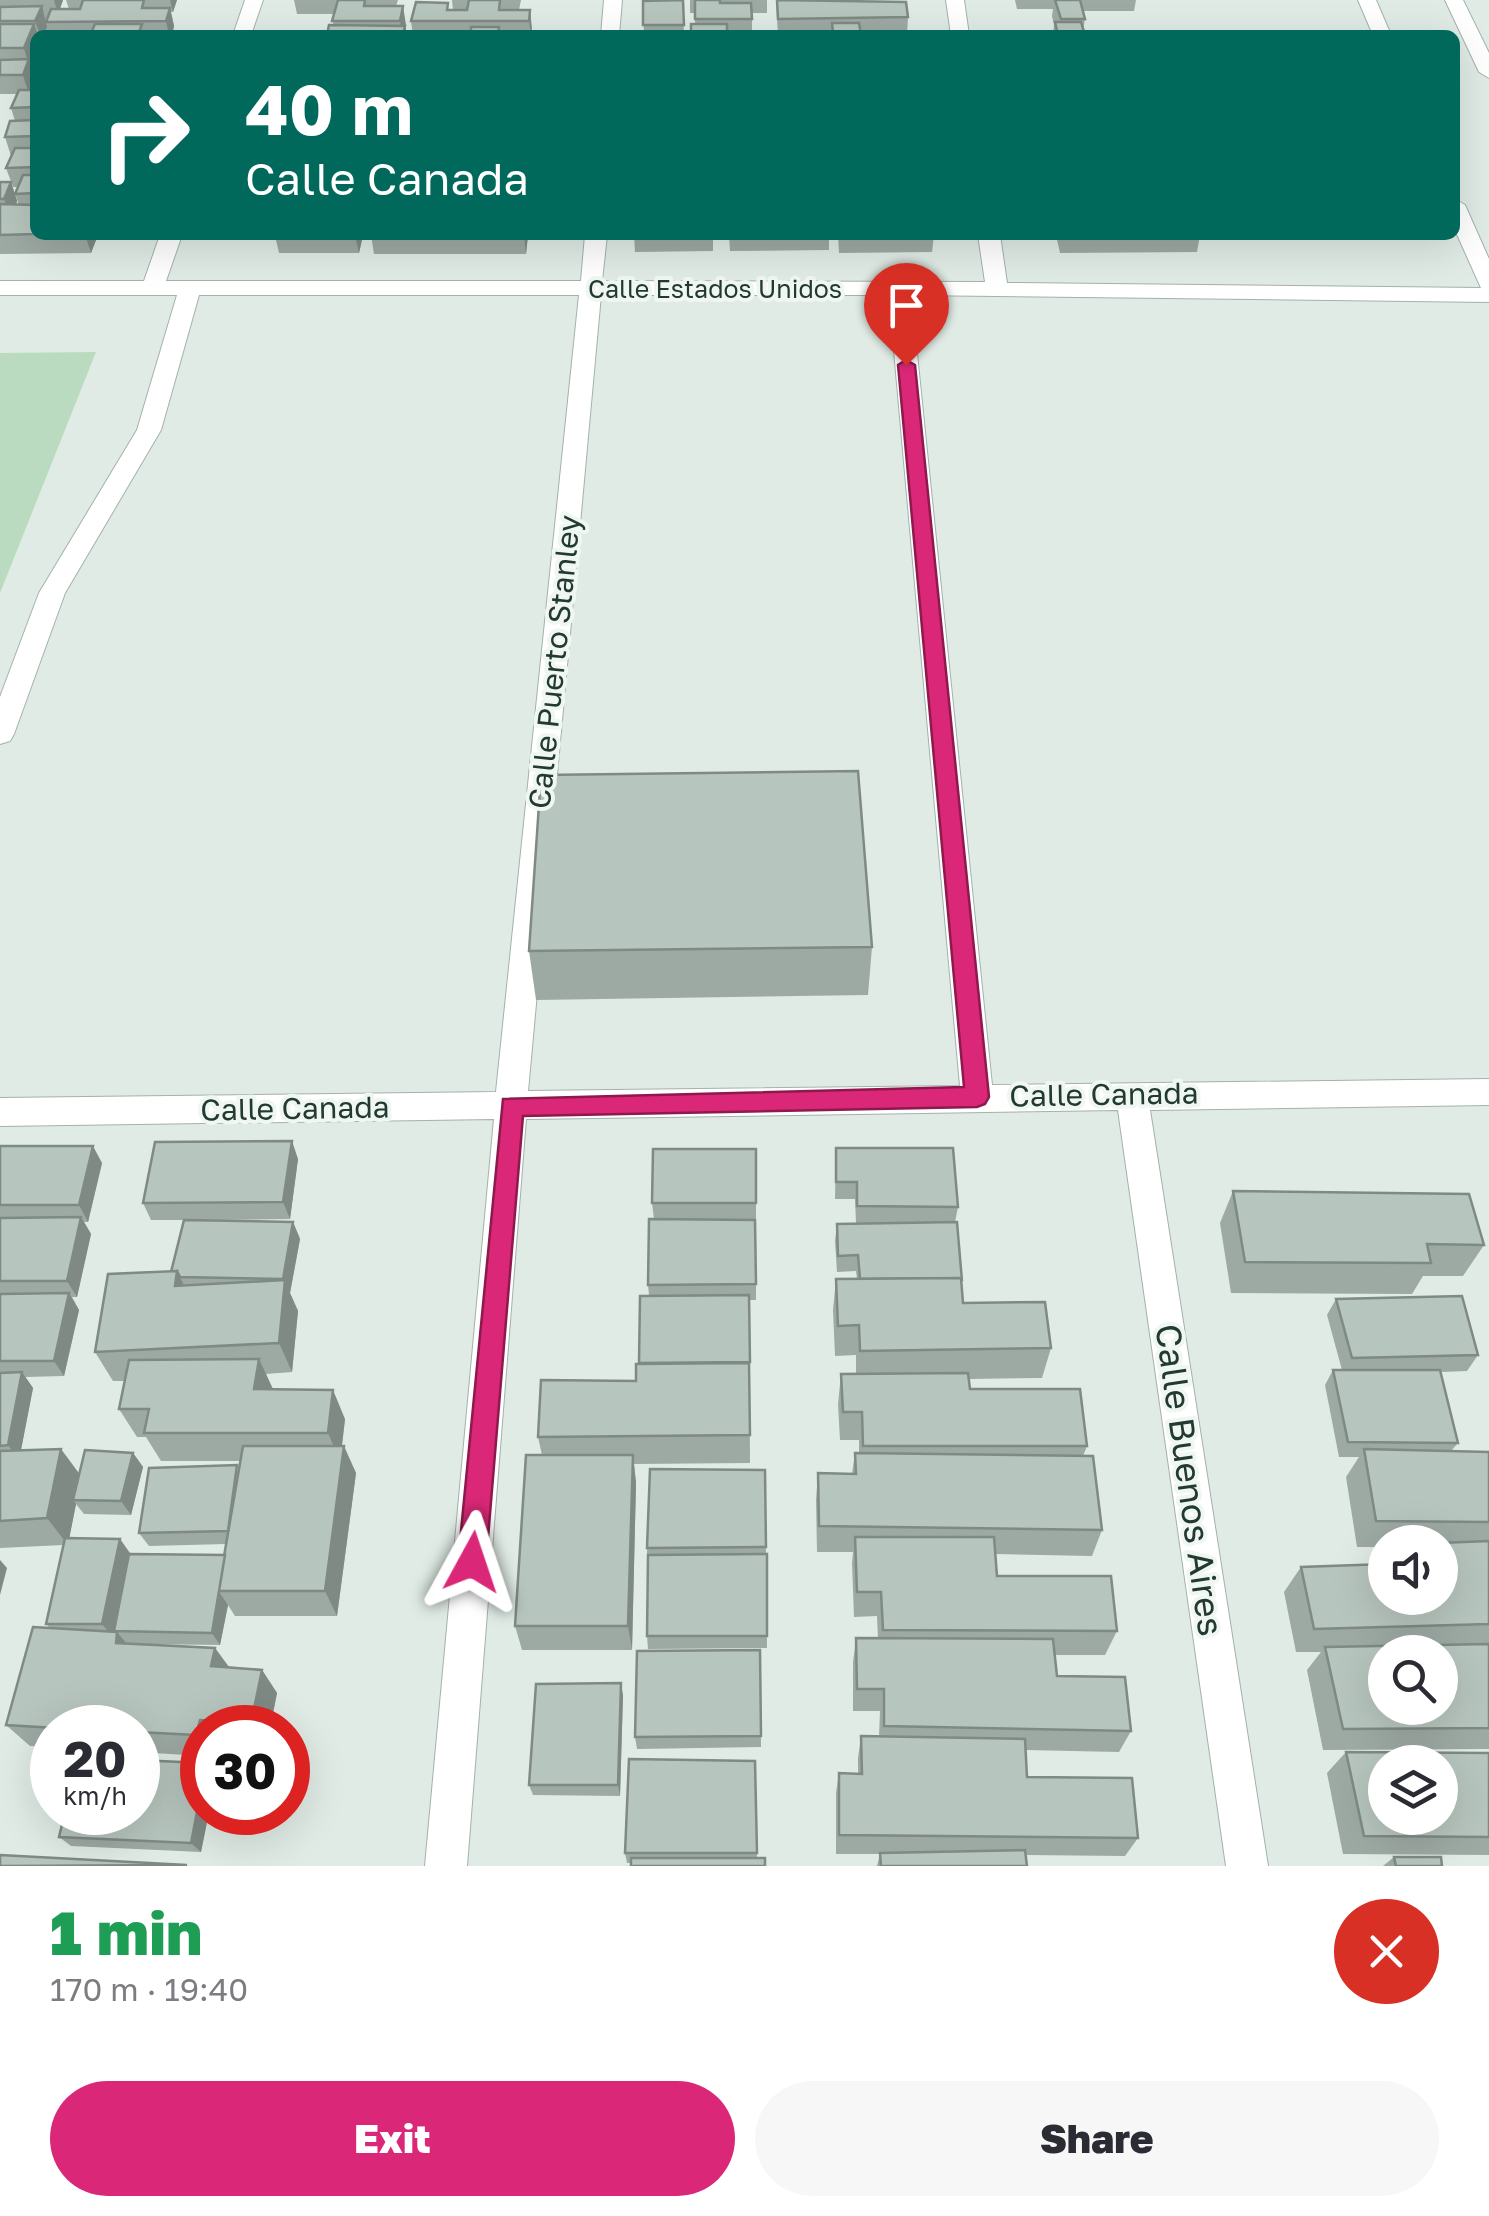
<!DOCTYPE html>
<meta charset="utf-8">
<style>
:root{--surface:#fff;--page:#f7f7f7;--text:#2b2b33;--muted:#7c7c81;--accent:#db2777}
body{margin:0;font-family:"Golos Text",sans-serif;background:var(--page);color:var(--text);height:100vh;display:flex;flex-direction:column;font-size:38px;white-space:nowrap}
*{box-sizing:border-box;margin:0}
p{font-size:32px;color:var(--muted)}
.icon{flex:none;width:55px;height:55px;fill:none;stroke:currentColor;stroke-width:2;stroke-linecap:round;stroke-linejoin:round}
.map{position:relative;height:1866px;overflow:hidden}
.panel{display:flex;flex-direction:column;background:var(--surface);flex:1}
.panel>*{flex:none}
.guide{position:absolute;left:30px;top:30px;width:1430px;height:210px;border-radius:15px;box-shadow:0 10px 40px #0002;background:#00695c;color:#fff;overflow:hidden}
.buttons{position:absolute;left:1368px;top:1525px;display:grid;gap:20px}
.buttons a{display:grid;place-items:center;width:90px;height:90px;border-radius:50%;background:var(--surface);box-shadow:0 10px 40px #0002;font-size:50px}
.speed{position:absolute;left:30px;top:1705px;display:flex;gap:20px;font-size:50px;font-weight:700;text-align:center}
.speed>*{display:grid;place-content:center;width:130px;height:130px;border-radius:50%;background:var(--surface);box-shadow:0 10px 40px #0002;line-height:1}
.speed small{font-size:25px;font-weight:400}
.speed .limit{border:15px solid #d22;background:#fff;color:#111}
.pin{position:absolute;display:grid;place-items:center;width:85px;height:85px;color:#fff;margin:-102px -42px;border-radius:50% 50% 50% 0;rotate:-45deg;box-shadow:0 0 10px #0007}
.pin .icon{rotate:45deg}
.me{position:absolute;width:110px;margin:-55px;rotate:5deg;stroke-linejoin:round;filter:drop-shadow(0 0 8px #0008)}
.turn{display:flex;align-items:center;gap:35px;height:210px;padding:0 50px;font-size:45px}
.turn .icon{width:130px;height:130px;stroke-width:2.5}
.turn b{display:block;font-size:70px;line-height:85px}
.round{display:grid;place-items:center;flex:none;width:105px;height:105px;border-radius:52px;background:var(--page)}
.head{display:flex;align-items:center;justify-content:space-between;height:170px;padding:0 50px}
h1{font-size:60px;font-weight:800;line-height:75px;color:#1e9e55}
.action{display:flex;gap:20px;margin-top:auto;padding:20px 50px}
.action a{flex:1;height:115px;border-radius:60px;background:var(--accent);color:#fff;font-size:40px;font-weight:800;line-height:115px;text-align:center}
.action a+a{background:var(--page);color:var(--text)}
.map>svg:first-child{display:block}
</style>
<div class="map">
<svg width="1489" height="1866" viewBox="0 0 1489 1866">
<rect width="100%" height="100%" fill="#e0ebe5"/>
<path fill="#badbbf" d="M96,352l-96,241v-240z"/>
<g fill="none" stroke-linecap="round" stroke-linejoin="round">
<g stroke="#a3b2ab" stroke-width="2">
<g id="minor">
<path d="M245,0h18l-12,35h-18z"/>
<path d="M604,0h18l-3,35h-18z"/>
<path d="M946,0h18l5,35h-18z"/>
<path d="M1358,0h18l15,35h-18z"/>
<path d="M1445,0h18l26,53v25l-10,-6z"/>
<path d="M1455,199l10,6 24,54v43l-578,-7 81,790 497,-6v26l-339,5 118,756h-42l-108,-756 -592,9 -59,747h-42l69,-747 -494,7v-28l496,-6 83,-797h-380l-38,135 -96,163 -51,141 -4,7 -10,3v-47l39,-104 98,-163 40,-135h-177v-14h144l16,-46h22l-16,46h415l4,-46h22l-5,46 383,1 -7,-47h22l7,48 474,5 -26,-58zM601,295h288l71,791 -432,5z"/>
</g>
</g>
<use href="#minor" fill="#fff" fill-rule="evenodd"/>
</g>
<g fill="#9da9a3">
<path d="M0,0h63l-3,9h9l-3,-9h111l-4,12h-2l3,14 -2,9h-137v26l-1,-4 -3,7 3,9 1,-3v19l-2,-6 -2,7h4v145h59l2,5 -5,13 -91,1v-72h11l6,19 -1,4h3l-4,-11 3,-7h-5l-7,-19 5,-12 -6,-19 10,-16 -4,-13 6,-14h-17z"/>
<path d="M294,0h104l-2,6 10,19 -1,4 -72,-4 1,-11h-37z"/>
<path d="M452,0h69l-2,10h11l1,25h-118l-2,-14 42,-11z"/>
<path d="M683,0l1,35h-40l-1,-34z"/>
<path d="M690,0h77v13h-15v21l-61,1 4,-11v-11h-5z"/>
<path d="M776,0h80v2l52,15 -1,18h-129z"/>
<path d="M1015,0h121l-2,11h-51l2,8 -2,11 2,5h-32l1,-10 -2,-9 1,-7h-36z"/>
<path d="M272,235h91l-4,18h-80l-3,-13h-3z"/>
<path d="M371,235h157l-2,19h-152z"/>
<path d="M634,235h79v16l-78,1z"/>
<path d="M729,235h100v15l-99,1z"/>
<path d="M838,235h96l-2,17 -93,1z"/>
<path d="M1056,235h144l-3,17 -137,1z"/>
<path d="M872,947l-4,48 -332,5 -7,-49z"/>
<path d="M0,1146l102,17 -14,59h-4l7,12 -14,63h-5l7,13 -15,66 -39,1 8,11 -12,62 58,24 54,-21 10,14 -12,48 -47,-1 -8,-10 -7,34 51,1 9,15 96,1 1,-11 -77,2 -10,-13 100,-64 1,-8h-79l-15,-24h-9l-18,-28 6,-28h-12l-18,-29 76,-80 12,-52h-32l-8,-17 155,-44 -8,60 -90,1 93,2 7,17 -10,54 8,18 -6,61 -26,2 6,15 73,30 -3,27 14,27 -19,143h-102l-7,-11 -8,40 -81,-1 76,4 14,20 33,2 15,23 -7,35h-68v28l-64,-4v-24h-86v19l-22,-1 -24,-21 44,-97 -4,-4 17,-79 -63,3z"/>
<path d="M836,1148l122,59 -3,15 8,81 88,45 -9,30 -73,1 1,10 117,57 -4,10 19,74 -10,26 -97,-2 2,22 120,55 -12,24h-51l3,21 74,55 -12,21 -94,-2 2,27 111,61 -13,18 -99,-1 1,11h-150l3,-12h-44v-61l3,-20h19v-15l3,-22 18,1 1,-26h-27v-49l3,-24h22l-1,-22 -23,1 -2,-54 1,-11h-36l-1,-52 2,-27 34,1 3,-21h4v-13h-19l-2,-36 3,-30h15v-19l-21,1 -2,-46 3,-31h21l-1,-8 -19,1 -2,-31 2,-17 19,-1 -1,-24h-20z"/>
<path d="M756,1149v151h-7l1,163 -116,1 2,19 -4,167h-110l-7,-24 27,-171 -4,-18 98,-56 13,-86 -1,-10 6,-66 -2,-16z"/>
<path d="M1233,1191l251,54 -21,31h-40l-11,18 -181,-1 -11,-70z"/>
<path d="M1336,1299l142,56 -11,16 -26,1 17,71 -7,8 38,1v297l-166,1 -16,-80 14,-18h-25l-12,-60 17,-25 71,-2 13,-17v50l55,-56h-55v5h-28l-11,-70 13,-20h-20l-14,-72 8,-15h9l-15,-55z"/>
<path d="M766,1547l1,101 -119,1 -1,-13v-88z"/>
<path d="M760,1650l1,97 -124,2 -2,-12z"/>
<path d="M623,1695l-3,101 -87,-1 -4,-10z"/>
<path d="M1346,1752l143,1v102l-146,-1 -16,-81z"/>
<path d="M755,1761l2,97 -130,5 -2,-10z"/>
<path d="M202,1812h7l-8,40 -130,-6 -12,-9z"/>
<path d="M1394,1857l48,9h-59z"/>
</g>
<g fill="#7f8a84">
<path d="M54,0h9l-5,14z"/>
<path d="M170,0h7l-4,12z"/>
<path d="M42,6l5,21 -4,8h-3l-5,-14z"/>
<path d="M403,6l3,19v10h-4l-2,-14z"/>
<path d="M170,8l4,18 -2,9h-3l-3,-14z"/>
<path d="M530,10l2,19 -1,6 -2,-14z"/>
<path d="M34,24l4,11h-3v14h-4l3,8 -3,7 4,14h-3l1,5 -4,11 -6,-19 5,-13 -4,-14z"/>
<path d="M11,182l6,19 -7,18 -6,-20z"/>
<path d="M85,235h9l2,5 -5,13z"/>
<path d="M355,235h8l-4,18z"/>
<path d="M524,235h4l-2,19z"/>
<path d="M292,1141l6,18 -8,60 -7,-17z"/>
<path d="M93,1146l9,17 -14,59 -9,-17z"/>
<path d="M81,1217l10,17 -14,63 -10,-16z"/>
<path d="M293,1222l7,17 -10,54 8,18 -6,61 -13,-29 6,-60 -2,-4z"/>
<path d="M177,1271l15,31 -17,-16z"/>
<path d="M69,1293l10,17 -15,66 -10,-15z"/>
<path d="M259,1359l14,30 -5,29 -14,-29z"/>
<path d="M22,1372l11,16 -14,72 -11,-15z"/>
<path d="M333,1390l12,29 -5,42 -12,-28z"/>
<path d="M344,1446l12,27 -19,143 -12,-25z"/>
<path d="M61,1449l20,27 -8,24 3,4 -8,41 -21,-27z"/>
<path d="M133,1453l10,14 -12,48 -10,-14z"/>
<path d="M633,1455l3,28 -4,167 -4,-24z"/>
<path d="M120,1539l10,14 -17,84 -11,-13z"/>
<path d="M0,1560l7,8 -7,27z"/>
<path d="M219,1592l9,13 -8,40 -8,-12z"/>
<path d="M117,1632l20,24 -21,-13z"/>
<path d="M215,1648l17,23 -21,-5z"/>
<path d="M262,1670l15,23 -7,35h-15l-4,-5z"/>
<path d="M621,1683l2,12 -3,101 -2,-11z"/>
<path d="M200,1720l6,8h-4v15l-6,-8z"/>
<path d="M202,1786v26h7l-8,40 -10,-9z"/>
</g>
<g fill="#b6c5bd" stroke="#7f8a84" stroke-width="2.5" fill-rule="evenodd">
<path d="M83,0h61l-2,8h28l-4,13 -120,1 5,-13h29z"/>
<path d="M338,0h27l-1,6h39l-3,15h-68z"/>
<path d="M469,0h31l-1,10h31l-1,11h-118l5,-19 32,1 -1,7h20z"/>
<path d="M683,0l1,25h-41v-24z"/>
<path d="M695,0h25v3h31l1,16h-57z"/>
<path d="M777,0l129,2 2,15 -130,2z"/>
<path d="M1055,0h25l5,19h-24z"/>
<path d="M42,6l-7,15h-35v-14z"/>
<path d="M1055,22h26l4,13h-27z"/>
<path d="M832,23h27l2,12h-66v-3h38z"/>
<path d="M0,24h34l-10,24h-24z"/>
<path d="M95,24h47l-4,11h-100l1,-3 53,-1z"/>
<path d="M691,24h36v11h46h-82z"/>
<path d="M329,25l76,1 -2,9h-76z"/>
<path d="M471,27h28l-1,8h-85v-3h58z"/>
<path d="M29,59l-6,16h-23v-15z"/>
<path d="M19,90h16v17l-24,1z"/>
<path d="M35,120v16l-30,1 5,-16z"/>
<path d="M15,148h20v19l-29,1z"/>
<path d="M23,175h12v18l-20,1z"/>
<path d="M0,182h11l-7,17h-4z"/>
<path d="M0,204l35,1v29l-35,1z"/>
<path d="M858,771l14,176 -343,4 12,-176z"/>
<path d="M292,1141l-9,61 -140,1 12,-61z"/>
<path d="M0,1146h93l-14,59h-79z"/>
<path d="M836,1148h117l5,59 -101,-1v-24h-21z"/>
<path d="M653,1149h103v54h-104z"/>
<path d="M1233,1191l236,3 15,51 -57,-1 4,19 -186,-1z"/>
<path d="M81,1217l-14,64h-67v-63z"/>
<path d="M649,1219l106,1 1,64 -108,1z"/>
<path d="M184,1220l109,2 -10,57 -103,-2 -3,-6 -6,1z"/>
<path d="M957,1222l5,59 -1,-3 -101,1 -2,-24 -20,1 -1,-32z"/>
<path d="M177,1271l-2,15 110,-6 -6,63 -184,9 13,-78z"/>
<path d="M961,1278l2,25 82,-1 6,46 -191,3 -1,-26 -21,1 -2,-47z"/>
<path d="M69,1293l-15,68h-54v-67z"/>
<path d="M749,1295l1,67 -111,1 1,-67z"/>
<path d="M1462,1296l16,59 -126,3 -16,-59z"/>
<path d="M259,1359l-5,30 79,1 -5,43h-184l5,-24h-30l10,-49z"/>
<path d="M749,1363l1,72 -212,2 3,-57 95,1v-17z"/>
<path d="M1333,1370h107l18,73 -110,-1z"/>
<path d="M22,1372l-14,73 -8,1v-73z"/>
<path d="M968,1373l2,16h110l7,57h-224l-1,-34h-19l-2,-38z"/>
<path d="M243,1446h101l-19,145h-107z"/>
<path d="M61,1449l-14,69 -47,3v-70z"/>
<path d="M1364,1449l125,3v70l-113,-1z"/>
<path d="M85,1450l48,3 -12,48 -48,-1z"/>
<path d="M855,1453l238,3 9,74 -283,-4 -1,-53 38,1z"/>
<path d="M526,1455h107l-5,171h-113z"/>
<path d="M237,1465l-9,66 -89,2 10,-65z"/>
<path d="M650,1469l115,1 1,77 -119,1z"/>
<path d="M855,1537h139l3,39h114l6,55 -234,-1 -2,-38h-24z"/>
<path d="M65,1538l55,1 -18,85h-56z"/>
<path d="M1489,1541v83l-175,5 -13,-62 84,-3v34h55v-55z"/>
<path d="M129,1554l96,1 -13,78 -98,-2z"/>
<path d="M767,1554v82h-120l1,-81z"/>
<path d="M33,1627l84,5 -1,11 99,5 -4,18 51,4 -11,53 -51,-3 -4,15 -58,-3v-4h-82l-50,-3z"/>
<path d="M856,1638l197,1 4,37 68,1 6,54 -247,-5v-37h-27z"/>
<path d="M1489,1644v84l-146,1 -18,-82zM1385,1652h55v56h-55z"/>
<path d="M760,1650l1,86 -126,1 2,-86z"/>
<path d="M621,1683l-3,102h-89l7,-101z"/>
<path d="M861,1736l164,3 2,38 105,1 6,60 -299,-3v-62l23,1z"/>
<path d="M1346,1752l143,1v84l-125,-1zM1385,1762h55v56h-55z"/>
<path d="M629,1759l126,2 2,92h-132z"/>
<path d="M138,1760l64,3v23l-11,57 -132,-6 6,-25h73z"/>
<path d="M1025,1850l2,16h-146l-1,-13z"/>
<path d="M0,1855l187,10 -187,1z"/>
<path d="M1394,1857h47l1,9h-46z"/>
<rect x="631" y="1858" width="134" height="8"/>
</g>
<path fill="#db2777" stroke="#8e194d" stroke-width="2.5" d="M906,360l9,5 74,732 -4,7 -8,3 -454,9 -37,446 -4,10 -10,4 -10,-4 -4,-10 45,-463 461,-12 -66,-722z"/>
<g text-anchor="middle" stroke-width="8" stroke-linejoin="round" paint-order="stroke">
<g font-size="25" fill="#223a31" stroke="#f0f7f3">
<text x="715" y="298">Calle Estados Unidos</text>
</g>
<g font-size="30" fill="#223a31" stroke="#f0f7f3">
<text transform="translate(555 662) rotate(-84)" y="10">Calle Puerto Stanley</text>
<text transform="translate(1104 1095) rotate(-1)" y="10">Calle Canada</text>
<text transform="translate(295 1109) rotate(-1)" y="10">Calle Canada</text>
</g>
<g font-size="35" fill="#223a31" stroke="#f0f7f3">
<text transform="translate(1189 1480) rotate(82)" y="12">Calle Buenos Aires</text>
</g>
</g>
</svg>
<div class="buttons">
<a><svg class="icon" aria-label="sound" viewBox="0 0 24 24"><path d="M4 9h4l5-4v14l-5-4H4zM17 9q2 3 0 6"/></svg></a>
<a><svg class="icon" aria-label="search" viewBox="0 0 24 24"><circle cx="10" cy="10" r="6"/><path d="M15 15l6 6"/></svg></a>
<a><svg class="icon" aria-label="layers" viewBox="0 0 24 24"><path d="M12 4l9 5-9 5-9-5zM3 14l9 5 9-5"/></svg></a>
</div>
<div class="speed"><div>20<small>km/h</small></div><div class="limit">30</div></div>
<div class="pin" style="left:906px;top:365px;background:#d93025"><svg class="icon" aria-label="arrive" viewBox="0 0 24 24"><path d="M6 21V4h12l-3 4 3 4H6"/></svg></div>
<svg class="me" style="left:472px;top:1562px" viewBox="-20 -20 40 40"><path d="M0-17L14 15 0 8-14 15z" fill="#db2777" stroke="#fff" stroke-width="4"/></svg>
<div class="guide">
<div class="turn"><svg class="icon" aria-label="right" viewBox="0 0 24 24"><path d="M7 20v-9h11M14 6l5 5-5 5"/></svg><div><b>40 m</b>Calle Canada</div></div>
</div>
</div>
<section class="panel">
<div class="head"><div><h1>1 min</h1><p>170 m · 19:40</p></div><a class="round" style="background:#d93025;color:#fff"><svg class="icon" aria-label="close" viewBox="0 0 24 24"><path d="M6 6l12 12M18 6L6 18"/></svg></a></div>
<div class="action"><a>Exit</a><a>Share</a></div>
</section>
